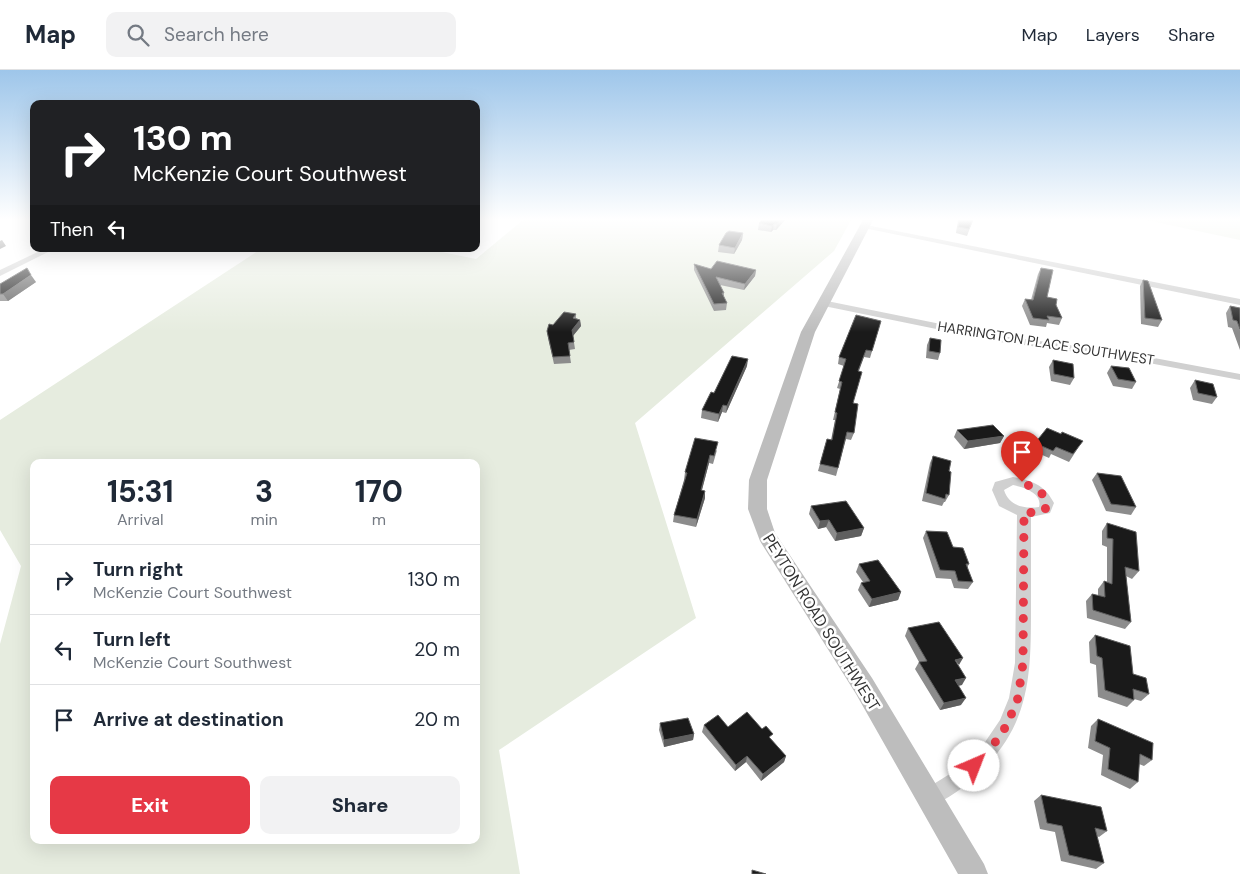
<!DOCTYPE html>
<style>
:root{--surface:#fff;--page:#f2f2f3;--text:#1f2937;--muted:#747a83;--line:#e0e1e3;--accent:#e63946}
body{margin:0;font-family:"DM Sans",sans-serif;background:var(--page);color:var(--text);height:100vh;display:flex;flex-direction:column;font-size:19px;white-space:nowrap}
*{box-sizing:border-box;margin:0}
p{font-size:16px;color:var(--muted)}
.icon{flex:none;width:28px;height:28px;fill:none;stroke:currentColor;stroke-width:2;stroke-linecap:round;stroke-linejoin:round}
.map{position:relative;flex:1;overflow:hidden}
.panel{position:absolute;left:30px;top:389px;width:450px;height:385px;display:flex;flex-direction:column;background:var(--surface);border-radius:10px;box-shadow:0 5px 20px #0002}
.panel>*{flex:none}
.banner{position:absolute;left:30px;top:30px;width:450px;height:152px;border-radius:10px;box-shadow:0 5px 20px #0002;background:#202124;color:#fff;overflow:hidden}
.pin{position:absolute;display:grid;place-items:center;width:42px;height:42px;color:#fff;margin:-51px -21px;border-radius:50% 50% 50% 0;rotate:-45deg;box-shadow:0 0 5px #0007}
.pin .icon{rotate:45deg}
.me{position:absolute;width:55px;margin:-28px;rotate:44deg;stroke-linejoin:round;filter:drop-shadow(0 0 4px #0008)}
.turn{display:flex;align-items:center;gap:18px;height:105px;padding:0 20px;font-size:22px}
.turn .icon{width:65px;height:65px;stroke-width:2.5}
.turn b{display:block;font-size:35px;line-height:42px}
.then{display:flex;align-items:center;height:48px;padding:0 20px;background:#0003;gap:10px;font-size:19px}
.eta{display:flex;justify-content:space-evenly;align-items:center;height:85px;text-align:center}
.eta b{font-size:30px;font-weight:800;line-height:35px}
.button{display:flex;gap:10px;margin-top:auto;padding:10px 20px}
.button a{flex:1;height:58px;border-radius:10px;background:var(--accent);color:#fff;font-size:20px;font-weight:800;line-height:58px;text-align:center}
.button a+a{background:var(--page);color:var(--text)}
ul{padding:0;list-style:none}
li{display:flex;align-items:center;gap:15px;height:70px;padding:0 20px;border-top:1px solid var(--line)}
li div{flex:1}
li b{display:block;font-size:19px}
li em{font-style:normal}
header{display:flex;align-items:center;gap:30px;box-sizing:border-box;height:70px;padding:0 25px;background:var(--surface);border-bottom:1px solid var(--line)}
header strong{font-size:24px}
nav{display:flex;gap:28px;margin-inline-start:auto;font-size:18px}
.search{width:350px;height:45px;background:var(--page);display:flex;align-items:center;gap:12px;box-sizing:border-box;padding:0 18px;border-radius:10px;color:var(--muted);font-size:19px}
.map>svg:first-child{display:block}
</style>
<header>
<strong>Map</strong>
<div class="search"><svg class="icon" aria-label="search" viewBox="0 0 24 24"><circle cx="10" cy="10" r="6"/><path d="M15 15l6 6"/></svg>Search here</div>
<nav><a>Map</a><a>Layers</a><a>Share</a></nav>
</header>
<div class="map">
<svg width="1240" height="804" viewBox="0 0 1240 804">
<rect width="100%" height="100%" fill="#fff"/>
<g fill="#e6ecdf" fill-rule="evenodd">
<path d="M523,150h328l-17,31 -199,172 61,195 -197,132 21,124h-520v-230l21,-78 -21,-36v-110l261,-171h166l49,10zM34,392h442v378h-442z"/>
<path d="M1146,150h94v20z"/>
</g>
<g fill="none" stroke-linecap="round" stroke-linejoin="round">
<g fill="#d0d0d0" fill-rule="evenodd">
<path d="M861,154l379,75v6l-376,-77 -4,-2z"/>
<path d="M44,179h10l-54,27v-6z"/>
<path d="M822,230l178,36 122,16 118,22v6l-118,-22 -122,-16 -181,-37v-4z"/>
<path d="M1013,407c18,3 32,8 41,26l-4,10 -19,4c0,31 0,62 0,92 0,68 -1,116 -53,165 -13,13 -30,25 -47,32l-7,-2 -2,-7 2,-7 29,-18 28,-24 19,-28 9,-22 6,-35 2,-148 -18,-9 -7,-16 3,-8zM1013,415c10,2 30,8 26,22 -15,2 -30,-1 -35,-17z"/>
</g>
<path fill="#bdbdbd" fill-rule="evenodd" d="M863,150h10l-58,112 -48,148v29l8,24 97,145 112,186 4,10h-30l-102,-180 -96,-153 -12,-32 1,-29 52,-148z"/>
</g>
<g fill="#8c8c8c">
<path d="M785,150l-9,10h-3l-2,2 -13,-2 1,-7z"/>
<path d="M958,150h15l-6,16 -11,-3z"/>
<path d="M743,163l-1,7 -8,14 -16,-2 1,-7z"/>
<path d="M694,194l17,5 45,1 -1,6 -11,14 -24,-5 4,8v4l3,6 -1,7 -12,1 -20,-41z"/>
<path d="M1041,198l6,29 9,8 6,13 -3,7 -12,-2 -1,4 -16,-2 -8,-19 3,-7 6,1 7,-26z"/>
<path d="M1143,210l19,40 -4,7 -17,-3 -1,-38z"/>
<path d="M36,212l-28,19h-8v-17z"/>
<path d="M1230,236l10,2v42l-8,-22 -4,-1 -2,-14z"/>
<path d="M576,244v4l4,2 1,6 -8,10 2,13 -6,1 2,13 -17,1 -6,-26 -1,-7 6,-6z"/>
<path d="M881,251l-11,37 -6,-1 -5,14 -6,32 1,30 -3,7 -5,-1 -10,37 -18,-5 9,-32 4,1 4,-20h-2l7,-31 -3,-1 7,-22 -6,-2 1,-7z"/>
<path d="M930,268l10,15 -2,7 -12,-2 1,-13z"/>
<path d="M1053,290l21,18 -4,7 -19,-4 -2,-14z"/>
<path d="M747,296l-21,47 -4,-1 -4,10 -17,-4 1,-8 12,-17z"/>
<path d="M1111,296l25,16 -4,7 -19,-3 -6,-13z"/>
<path d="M1195,310l22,17 -5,7 -19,-4 -3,-12z"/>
<path d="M957,360l47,6 -4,7 -36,6 -10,-12z"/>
<path d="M1035,373l43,5 -9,14 -18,-8 -2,4 -18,-8z"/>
<path d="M717,380l-4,14 -4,-1 -7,27 3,8 -9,29 -23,-5 1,-7 10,-35 1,-8z"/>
<path d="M933,386l16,15v24l-4,7h-1l-2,4 -20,-5 8,-38z"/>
<path d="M1097,403l39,34 -5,8 -25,-4 -14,-31z"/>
<path d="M811,436l53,22 -3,8 -26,5 -9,-14 -8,2 -9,-15z"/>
<path d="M1107,453l32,48 -7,8 -6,-3 5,46 -6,7 -38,-11 -1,-17 6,-7 6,2v-7l6,-8 3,1v-35l-5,-2v-14z"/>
<path d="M926,461l27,16 16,17 -2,4 6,14 -5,7 -14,-1 -3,-9 -15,-1 -13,-40z"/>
<path d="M859,494l42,28 -3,8 -29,7 -11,-17 3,-7 2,-1 -7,-10z"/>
<path d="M908,558l54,57 -4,1 3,19 -21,5 -25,-41 4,-7 -14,-26z"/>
<path d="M1095,565l38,39 16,20 -8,7 -7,-2v1l-7,7 -29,-10 -2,-32 -6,-2 -1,-21z"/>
<path d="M1098,649l54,41 -8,6 -5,-2 -1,18 -8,7 -29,-14 2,-20 -15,-7 3,-22z"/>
<path d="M660,653l34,11 -1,6 -29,7 -5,-17z"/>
<path d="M704,655l24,2 43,12 15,17 -2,6 -23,19 -15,-19 -11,9 -33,-39z"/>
<path d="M1041,725l66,36 -8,6 -2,-1 7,27 -8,6 -35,-8 -6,-29 -15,-3 -6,-28z"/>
</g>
<g fill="#5f5f5f">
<path d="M781,150h4l-9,10 1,-6z"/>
<path d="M774,154l-1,6 -2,2 1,-6z"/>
<path d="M743,163l-1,7 -8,14 1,-6z"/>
<path d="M2,170l4,6 -6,3v-8z"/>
<path d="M756,200l-1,6 -11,14 1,-6z"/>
<path d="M31,205l5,7 -28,19 -5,-7z"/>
<path d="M580,250l1,6 -9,11v-7z"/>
<path d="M748,289l-1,7 -21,47 1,-7z"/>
<path d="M723,335l-1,7 -4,10 1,-8z"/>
<path d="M1004,366l-4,7 -36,6 4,-8z"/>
<path d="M710,385l-1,8 -9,34 1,-7z"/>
<path d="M705,421v7l-9,29 1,-8z"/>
<path d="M829,450l-3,7 -8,2 2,-8z"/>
<path d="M864,458l-3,8 -26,5 2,-8z"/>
<path d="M901,522l-3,8 -29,7 3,-8z"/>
<path d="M963,588l-4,7 -4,-5z"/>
<path d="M966,608l-4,7 -12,2 5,-7z"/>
<path d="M966,628l-5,7 -21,5 4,-7z"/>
<path d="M694,664l-1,6 -29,7v-7z"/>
<path d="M747,686l-1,6 -11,9 1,-6z"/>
<path d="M786,686l-2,6 -23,19 2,-7z"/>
</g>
<g fill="#1a1a1a" stroke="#5f5f5f">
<path d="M762,150h19l-4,4h-3l-2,2 -13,-3z"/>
<path d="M959,150h14l-4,9 -11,-2z"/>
<path d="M729,161l14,2 -8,15 -16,-3 7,-12z"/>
<path d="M717,191l39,9 -11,14 -29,-7 8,16h-2l5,10 -13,1 -20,-40 17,5z"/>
<path d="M27,198l4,7 -28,19h-3v-10z"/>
<path d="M1041,198l12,2 -6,27 10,2 -1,6 6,13 -15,-2 2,4 -16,-2 -8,-19 8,1z"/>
<path d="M1143,210l5,1 14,39 -17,-2z"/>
<path d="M1230,236l10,2v21l-3,-8 -4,-1z"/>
<path d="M564,242l12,2 -3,4 7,2 -8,10 2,12 -6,1 2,13 -17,1 -6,-26 2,-7 4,1z"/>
<path d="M856,245l25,6 -9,30 -6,-1 -8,21 4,1 -9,31 5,1 -4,29 -7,-1 -9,36 -18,-4 7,-25 5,1 5,-27 -2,-1 7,-30 -3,-1 7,-22 -7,-2z"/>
<path d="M930,268l11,2 -1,13 -11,-2z"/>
<path d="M732,286l16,3 -21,47 -4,-1 -4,9 -17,-4 9,-18 3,1z"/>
<path d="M1053,290l20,4 1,14 -20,-4z"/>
<path d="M1111,296l18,2 7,14 -18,-3z"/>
<path d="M1195,310l18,4 4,13 -19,-4z"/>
<path d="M993,355l11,11 -36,5 -11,-11z"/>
<path d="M1047,358l14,6 1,-2 21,9 -10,13 -17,-7 -3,4 -18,-8z"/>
<path d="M695,368l23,4 -4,14 -4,-1 -9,35 4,1 -8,28 -23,-4 13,-42 -2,-1z"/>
<path d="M933,386l18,5 -2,10 2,1 -2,23 -3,-1 -1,5 -19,-6z"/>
<path d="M1097,403l24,3 15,31 -25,-3z"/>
<path d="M846,431l18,27 -27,5 -8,-13 -9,1 -9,-15z"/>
<path d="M1107,453l29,9 3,39 -14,-4 6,55 -38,-12 -1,-16 13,3 -1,-16 8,3 1,-45 -6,-1z"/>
<path d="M926,461l21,1 6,15 10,1 6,16h-3l7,18 -15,-1 -3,-10 -15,-1z"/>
<path d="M878,490l23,32 -29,7 -11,-16 9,-2 -11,-17z"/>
<path d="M939,552l24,36 -8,2 11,18 -11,2 11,18 -22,5 -25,-41 8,-1 -19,-33z"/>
<path d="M1095,565l35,11 3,28 13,4 3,16 -16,-5 1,11 -29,-10 -3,-32 -5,-2z"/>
<path d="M747,642l15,17 4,-3 7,8 -4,3 17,19 -23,18 -16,-18 -11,9 -32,-40 14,-10 10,12z"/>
<path d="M688,648l6,16 -30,6 -4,-17z"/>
<path d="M1098,649l55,24 -1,17 -12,-6 -2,28 -30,-13 2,-21 -15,-7z"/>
<path d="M1041,725l60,12 6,24 -12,-3 9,35 -35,-8 -7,-29 -15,-3z"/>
<path d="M752,800l14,4h-14z"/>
</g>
<linearGradient id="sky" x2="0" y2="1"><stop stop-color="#9ec6ea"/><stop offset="0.57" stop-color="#fff"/><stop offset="1" stop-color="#fff" stop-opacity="0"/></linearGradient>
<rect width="1240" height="262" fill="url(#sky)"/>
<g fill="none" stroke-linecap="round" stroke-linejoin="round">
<path stroke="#e63946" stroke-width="9" stroke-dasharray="0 16.2" d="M974,696l13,-12 20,-29 11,-27 5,-35 1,-151 13,1 8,-3 2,-7 -6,-11 -19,-10"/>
</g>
<g text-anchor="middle" stroke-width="5" stroke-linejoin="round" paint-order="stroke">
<g font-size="14" fill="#333" stroke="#fff">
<text transform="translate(1046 273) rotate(9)" y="5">HARRINGTON PLACE SOUTHWEST</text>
</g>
<g font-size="16" fill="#333" stroke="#fff">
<text transform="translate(822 552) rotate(58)" y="6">PEYTON ROAD SOUTHWEST</text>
</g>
</g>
</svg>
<div class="pin" style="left:1022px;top:412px;background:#d93025"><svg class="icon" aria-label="arrive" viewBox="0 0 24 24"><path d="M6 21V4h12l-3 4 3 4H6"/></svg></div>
<svg class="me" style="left:974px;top:696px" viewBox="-20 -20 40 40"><circle r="19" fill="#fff"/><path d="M0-13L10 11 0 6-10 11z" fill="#e63946"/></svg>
<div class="banner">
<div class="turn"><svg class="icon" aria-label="right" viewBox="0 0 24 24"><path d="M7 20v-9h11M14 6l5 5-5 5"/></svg><div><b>130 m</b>McKenzie Court Southwest</div></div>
<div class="then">Then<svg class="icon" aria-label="left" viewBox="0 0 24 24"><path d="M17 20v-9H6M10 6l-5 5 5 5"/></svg></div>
</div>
<section class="panel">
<div class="eta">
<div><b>15:31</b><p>Arrival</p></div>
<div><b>3</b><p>min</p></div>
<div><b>170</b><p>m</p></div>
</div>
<ul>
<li><svg class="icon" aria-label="right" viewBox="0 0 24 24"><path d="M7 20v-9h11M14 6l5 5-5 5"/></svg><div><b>Turn right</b><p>McKenzie Court Southwest</p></div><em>130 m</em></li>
<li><svg class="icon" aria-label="left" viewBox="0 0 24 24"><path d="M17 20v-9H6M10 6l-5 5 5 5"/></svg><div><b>Turn left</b><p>McKenzie Court Southwest</p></div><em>20 m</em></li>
<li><svg class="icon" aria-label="arrive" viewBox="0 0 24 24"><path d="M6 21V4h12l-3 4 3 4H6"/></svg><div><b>Arrive at destination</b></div><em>20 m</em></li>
</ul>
<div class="button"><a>Exit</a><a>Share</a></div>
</section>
</div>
